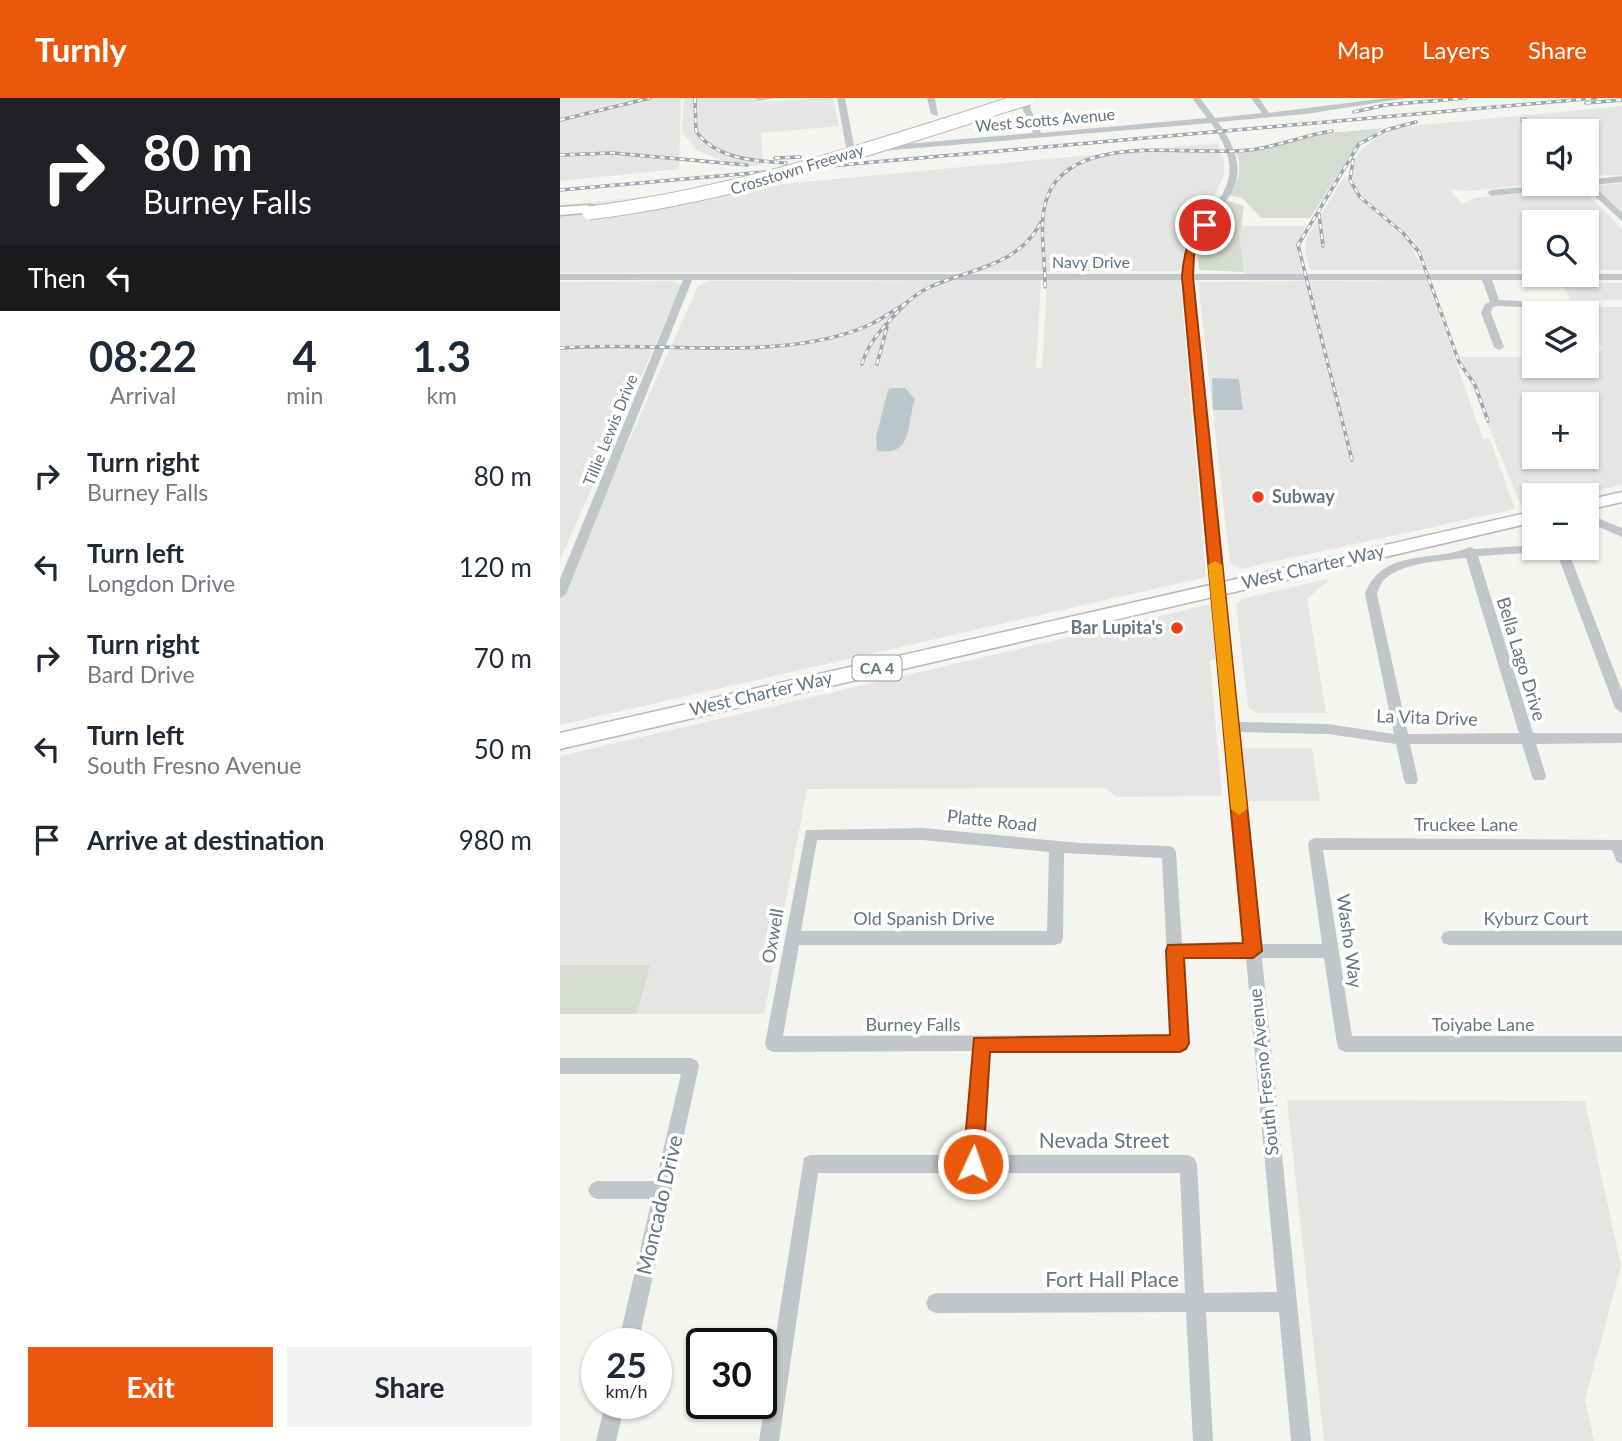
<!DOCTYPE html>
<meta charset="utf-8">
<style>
:root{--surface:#fff;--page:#f2f2f3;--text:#1f2937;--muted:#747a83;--accent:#ea580c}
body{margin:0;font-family:Lato,sans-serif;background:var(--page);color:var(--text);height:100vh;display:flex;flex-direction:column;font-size:26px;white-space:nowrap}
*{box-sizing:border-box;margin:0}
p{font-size:23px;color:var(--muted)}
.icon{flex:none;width:38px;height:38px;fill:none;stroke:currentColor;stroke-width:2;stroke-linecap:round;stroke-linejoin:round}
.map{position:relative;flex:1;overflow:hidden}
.drawer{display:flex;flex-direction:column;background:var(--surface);width:560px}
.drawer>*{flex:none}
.hud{background:#202124;color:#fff;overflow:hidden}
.buttons{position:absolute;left:962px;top:21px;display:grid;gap:14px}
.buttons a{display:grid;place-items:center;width:77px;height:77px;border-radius:0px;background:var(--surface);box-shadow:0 2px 5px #0004;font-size:35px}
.speed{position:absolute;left:21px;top:1230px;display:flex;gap:14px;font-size:35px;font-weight:700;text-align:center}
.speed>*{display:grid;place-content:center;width:91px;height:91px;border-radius:50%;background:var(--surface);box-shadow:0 2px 5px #0004;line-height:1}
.speed small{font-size:18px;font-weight:400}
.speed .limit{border:4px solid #111;border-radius:10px;background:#fff;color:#111}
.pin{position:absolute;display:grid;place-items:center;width:60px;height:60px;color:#fff;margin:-30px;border:4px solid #fff;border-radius:50%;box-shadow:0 2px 7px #0007}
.me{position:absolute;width:77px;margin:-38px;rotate:3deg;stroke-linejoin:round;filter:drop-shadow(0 0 5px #0008)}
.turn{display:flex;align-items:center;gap:24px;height:147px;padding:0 28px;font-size:32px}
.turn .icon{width:91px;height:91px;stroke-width:2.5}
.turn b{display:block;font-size:49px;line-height:60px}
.then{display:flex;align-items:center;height:66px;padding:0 28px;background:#0003;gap:14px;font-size:26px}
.eta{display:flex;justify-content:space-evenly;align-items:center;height:119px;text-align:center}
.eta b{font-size:42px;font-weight:700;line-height:49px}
.cta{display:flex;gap:14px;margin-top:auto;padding:14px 28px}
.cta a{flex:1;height:80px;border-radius:0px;background:var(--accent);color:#fff;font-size:28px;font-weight:700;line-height:80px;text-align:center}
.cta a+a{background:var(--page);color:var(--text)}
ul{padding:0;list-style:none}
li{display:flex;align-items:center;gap:21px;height:91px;padding:0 28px}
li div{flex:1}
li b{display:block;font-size:26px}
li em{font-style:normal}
header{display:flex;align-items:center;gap:42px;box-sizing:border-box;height:98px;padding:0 35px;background:var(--accent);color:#fff}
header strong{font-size:33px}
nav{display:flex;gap:38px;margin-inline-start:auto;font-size:24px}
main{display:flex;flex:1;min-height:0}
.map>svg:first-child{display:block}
</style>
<header>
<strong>Turnly</strong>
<nav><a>Map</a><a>Layers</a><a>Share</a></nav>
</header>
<main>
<section class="drawer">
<div class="hud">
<div class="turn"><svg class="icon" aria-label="right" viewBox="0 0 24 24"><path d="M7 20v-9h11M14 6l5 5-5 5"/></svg><div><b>80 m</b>Burney Falls</div></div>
<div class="then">Then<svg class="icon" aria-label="left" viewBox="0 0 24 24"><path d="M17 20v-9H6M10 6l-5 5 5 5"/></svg></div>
</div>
<div class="eta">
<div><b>08:22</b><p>Arrival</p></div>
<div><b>4</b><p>min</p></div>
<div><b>1.3</b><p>km</p></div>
</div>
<ul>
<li><svg class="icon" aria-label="right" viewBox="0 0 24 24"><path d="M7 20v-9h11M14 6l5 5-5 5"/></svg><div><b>Turn right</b><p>Burney Falls</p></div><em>80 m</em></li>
<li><svg class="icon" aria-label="left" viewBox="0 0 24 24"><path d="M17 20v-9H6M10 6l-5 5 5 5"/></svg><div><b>Turn left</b><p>Longdon Drive</p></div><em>120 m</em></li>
<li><svg class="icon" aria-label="right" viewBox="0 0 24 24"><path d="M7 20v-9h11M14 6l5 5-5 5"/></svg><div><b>Turn right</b><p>Bard Drive</p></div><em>70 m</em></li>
<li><svg class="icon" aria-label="left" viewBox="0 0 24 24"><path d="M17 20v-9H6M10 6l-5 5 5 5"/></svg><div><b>Turn left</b><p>South Fresno Avenue</p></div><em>50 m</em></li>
<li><svg class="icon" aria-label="arrive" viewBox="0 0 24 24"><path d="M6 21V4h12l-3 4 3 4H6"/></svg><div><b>Arrive at destination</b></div><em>980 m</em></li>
</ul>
<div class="cta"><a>Exit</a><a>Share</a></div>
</section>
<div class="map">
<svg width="1062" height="1343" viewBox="0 0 1062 1343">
<rect width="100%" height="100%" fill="#f5f5f0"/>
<g fill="#e5e6e4" fill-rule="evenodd">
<path d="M0,0h121l-2,71 -119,12z"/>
<path d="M124,0h73l1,4 75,-4 6,28 -78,7 2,32 -20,2v-3l-26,-5 -20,-9 -15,-18z"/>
<path d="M1062,8v69l-35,1v-45h-52v53h4l-70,7 -19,-1 12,14 13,-6 105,-11 42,42v41h-35v-48h-52v48h-106l-15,-30 -51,-43 -14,-24 4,-13 12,-14 20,-14 15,-5z"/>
<path d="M658,45l6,18v13l-12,29 -25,33 -6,33 -4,2 -617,2v-68z"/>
<path d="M785,78l14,22 49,42 15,30h-113l-5,-19 2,-15z"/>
<path d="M1062,85v31l-29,-28z"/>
<path d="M677,128h68l-8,24 5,24h-58z"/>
<path d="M617,181l3,2 26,296 -646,148v-130l138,-309 11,-5 332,-1 -5,88 6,1 5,-89z"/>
<path d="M867,182l56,159h7l25,70 -275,60 -10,-6 -32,-281z"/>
<path d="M112,183l9,5 -121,274v-278z"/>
<path d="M1002,185h60v17h-51z"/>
<path d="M1025,209h37v178l-45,10h-42v10l-13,3 -62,-151h75v9h52v-9h6l1,-6 9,-1 -20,-40zM975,306h52v53h-52z"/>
<path d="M771,480l-24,21 19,114h-69l-9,-6 -12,-103 5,-5z"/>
<path d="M651,506l5,56h-6l12,136 -106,1 -11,-9 -298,1 -43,225h-127l13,-49h-90v-209z"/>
<path d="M681,650h71l8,53h-74z"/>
<path d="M727,1002l298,1 36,165 -36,134 9,41h-270z"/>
</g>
<g fill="#d6dcd1">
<path d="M822,30l-28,21 -44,69h-49l-19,-20 -13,-3c9,-11 14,-29 7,-42l75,-18z"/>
<path d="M665,102l19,6 -3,20 -3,1 6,45 -45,-2 -2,-22z"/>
<path d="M0,867h90l-13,49h-77z"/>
</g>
<g fill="#bac8cc">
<path d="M652,280l27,1 4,31h-30z"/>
<path d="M332,290h13l10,11c-9,26 -1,57 -38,52l-1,-14 12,-47z"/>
</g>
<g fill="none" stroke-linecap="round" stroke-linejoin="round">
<g stroke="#b6b9bc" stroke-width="3">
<g id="highway">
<path d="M30,107l5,1v6l-35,3v-8z"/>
<path d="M1062,394v10l-35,8v-10z"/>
<path d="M975,413v11l-975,227v-16z"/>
</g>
</g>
<g fill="#c1c6c8" fill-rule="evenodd">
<path d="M195,0h20l-17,3z"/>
<path d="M277,0h8l9,48 5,2 174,-15 -15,-35h8l15,35 166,-15 -15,-20h8l15,20 47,-5 -11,-15h8l10,15 118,-15h20l-101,16 -88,8c57,80 -29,83 -25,152h429v6h-130l7,20 70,3 13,10h-10l-6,-4 -70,-3 -4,2 -1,5 13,34 -5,3 -5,-3 -13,-34 4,-9 5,-2 -8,-22h-289l45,442 90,2 66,10 -29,-140c18,-47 69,-31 105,-47l5,2 46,-3 4,1v6l-47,3 55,177h89v10l-86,1 10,32 -2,4h-10l-2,-4 -10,-32h-112l8,36 -2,4h-10l-2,-4 -8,-36 -68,-10 -89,-2 22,212h61l-14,-100 2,-4 5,-2 307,2v24l-5,-2 -5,-12h-289l29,186h270v16h-277l-6,-3 -2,-5 -13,-86h-62l49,483h-20l-12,-129h-73l7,129h-20l-7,-129 -250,1 -7,-3 -3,-7 3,-7 7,-3h249l-5,-120h-362l-39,268h-20l45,-283 6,-3h155l7,-104 -199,1 -6,-3 -2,-5 41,-214 117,-2 157,15 89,3 5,2 2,4 6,92h63l-61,-664h-492l-126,314 -6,4v-19l123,-299h-123v-6h623c-2,-68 83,-73 28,-151l-353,30 -12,-6zM906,460l53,175 -111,1 -31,-140c2,-5 3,-11 8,-15 19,-17 56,-18 81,-21zM257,742h106l126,12 -2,79h-246zM504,755l98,5 9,177 -388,1 16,-91h256l6,-2 2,-5zM623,860h63l31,334 -73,1 -7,-129 -3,-6 -6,-3h-206l7,-104h191l6,-3 2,-5z"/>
<path d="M367,0h8l3,18 -7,-2z"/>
<path d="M960,19h6l14,14 -7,2 -13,-12z"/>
<path d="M1062,78v6l-29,3 29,28v8l-38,-35 -93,10 -4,-3 4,-3 67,-6h29v-4z"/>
<path d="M1027,234l5,3 6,13 -1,2 -9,-2z"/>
<path d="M1040,421l22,9v9l-23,-10 -12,3v-8z"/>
<path d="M995,450h12l55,143v22l-7,-5z"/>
<path d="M889,833h173v14h-173l-6,-2 -2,-5 2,-5z"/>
<path d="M0,960h131l6,3 2,5 -61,278h-20l34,-145h-55l-6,-3 -3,-6 3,-6 6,-3h59l25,-107h-121z"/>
<path d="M45,1306h20l-9,37h-20z"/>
</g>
<use href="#highway" fill="#fff" fill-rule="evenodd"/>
<g stroke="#9fa7ac" stroke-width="3.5">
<g id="rail">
<path d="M135,0l1,33c19,28 59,30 90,32"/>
<path d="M1026,5l36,-3"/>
<path d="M794,14l31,-7 81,-7"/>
<path d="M0,22l90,-22"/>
<path d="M0,57l53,-2 134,12"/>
<path d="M215,60l25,-1"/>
<path d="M793,62l-3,20 10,17 43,36 16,19 40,110 16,23 13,36"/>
<path d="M0,92l1036,-92"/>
<path d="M759,116l4,32"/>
<path d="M485,189c1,-31 -10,-72 7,-100 34,-55 142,-30 197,-37 28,-3 55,-15 83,-19"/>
<path d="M0,250c95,-8 222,16 309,-23 13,-6 25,-15 37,-22"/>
<path d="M302,266c5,-18 16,-31 29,-45 11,-12 22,-24 37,-31 42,-20 90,-21 113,-66"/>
<path d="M317,266l10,-37"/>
<path d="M792,362l-54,-215 61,-101 27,-14 30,-8"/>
</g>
</g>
<use href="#rail" stroke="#fff" stroke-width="2" stroke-dasharray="5" stroke-linecap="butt"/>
<g stroke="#b6b9bc" stroke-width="15" stroke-linecap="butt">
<path id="highway-bridge" d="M29,115c152,-19 294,-69 440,-115"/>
</g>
<use href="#highway-bridge" stroke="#fff" stroke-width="13"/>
</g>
<path fill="#ea580c" stroke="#983908" stroke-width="2" d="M645,124l5,3 -16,30 -1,22 69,674 -9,7h-69l5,85 -3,6 -6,3h-190l-7,112 -3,7 -7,3 -7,-3 -3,-7 11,-126 196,-3 -4,-84 2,-6 75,-2 -61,-666c1,-18 6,-46 23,-55z"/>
<path fill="#f59e0b" d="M655,463l7,4 25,244 -8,6 -8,-6 -23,-244z"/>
<g fill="#ee3d17" stroke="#fff" stroke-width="2.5">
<circle cx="698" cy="399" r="7"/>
<circle cx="617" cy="530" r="7"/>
</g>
<g text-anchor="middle" stroke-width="7" stroke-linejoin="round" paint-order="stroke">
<g font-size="16" fill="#627683" stroke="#fff">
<text transform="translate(485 22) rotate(-5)" y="6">West Scotts Avenue</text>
<text transform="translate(237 71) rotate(-17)" y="6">Crosstown Freeway</text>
<text x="531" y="170">Navy Drive</text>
<text transform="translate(50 332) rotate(-68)" y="6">Tillie Lewis Drive</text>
</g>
<rect fill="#fff" stroke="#919fa8" stroke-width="2" x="292.5" y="557.5" width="49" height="25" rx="5"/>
<g font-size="16" font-weight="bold" fill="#627683">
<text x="317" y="576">CA 4</text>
</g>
<g font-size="18" font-weight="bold" fill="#627683" stroke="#fff" text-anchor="start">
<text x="712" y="405">Subway</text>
<text x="603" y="536" text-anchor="end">Bar Lupita's</text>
</g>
<g font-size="18" fill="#627683" stroke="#fff">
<text transform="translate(753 469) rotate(-13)" y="6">West Charter Way</text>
<text transform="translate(961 561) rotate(73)" y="6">Bella Lago Drive</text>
<text transform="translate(201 596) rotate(-13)" y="6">West Charter Way</text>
<text transform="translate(867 620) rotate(2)" y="6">La Vita Drive</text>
<text transform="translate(432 723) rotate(6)" y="6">Platte Road</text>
<text x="906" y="733">Truckee Lane</text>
<text x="364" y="827">Old Spanish Drive</text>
<text x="976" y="827">Kyburz Court</text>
<text transform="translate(213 838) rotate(-80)" y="6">Oxwell</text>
<text transform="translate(789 843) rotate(82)" y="6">Washo Way</text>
<text x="353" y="933">Burney Falls</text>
<text x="923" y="933">Toiyabe Lane</text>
<text transform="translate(704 974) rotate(-96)" y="6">South Fresno Avenue</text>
</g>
<g font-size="21" fill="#627683" stroke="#fff">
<text x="544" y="1050">Nevada Street</text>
<text transform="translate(100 1107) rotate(-77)" y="7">Moncado Drive</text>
<text x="552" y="1189">Fort Hall Place</text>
</g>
</g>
</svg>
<div class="buttons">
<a><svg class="icon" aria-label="sound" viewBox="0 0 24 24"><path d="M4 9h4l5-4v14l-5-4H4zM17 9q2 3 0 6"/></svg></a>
<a><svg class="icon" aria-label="search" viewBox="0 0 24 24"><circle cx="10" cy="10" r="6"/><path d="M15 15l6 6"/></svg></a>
<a><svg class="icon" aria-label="layers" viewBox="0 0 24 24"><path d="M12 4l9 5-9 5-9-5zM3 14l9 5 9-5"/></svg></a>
<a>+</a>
<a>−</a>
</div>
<div class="speed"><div>25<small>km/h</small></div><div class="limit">30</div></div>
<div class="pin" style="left:645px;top:127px;background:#d93025"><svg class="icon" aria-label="arrive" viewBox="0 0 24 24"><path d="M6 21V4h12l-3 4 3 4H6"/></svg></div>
<svg class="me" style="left:413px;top:1066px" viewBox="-20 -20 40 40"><circle r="17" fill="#ea580c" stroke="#fff" stroke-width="3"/><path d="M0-11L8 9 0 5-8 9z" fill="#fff"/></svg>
</div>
</main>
